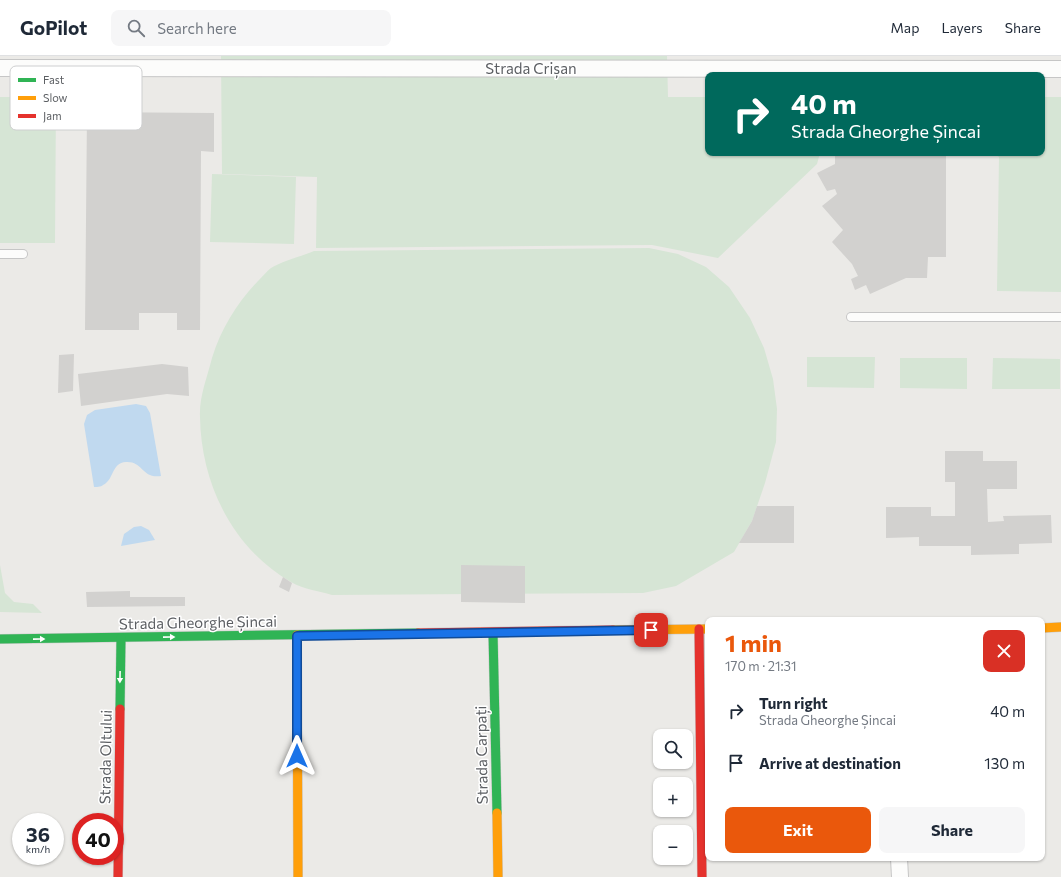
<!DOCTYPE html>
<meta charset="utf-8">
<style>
:root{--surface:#fff;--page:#f6f6f7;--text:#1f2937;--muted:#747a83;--line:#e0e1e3;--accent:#ea580c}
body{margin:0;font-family:Commissioner,sans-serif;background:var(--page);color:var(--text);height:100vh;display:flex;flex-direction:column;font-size:15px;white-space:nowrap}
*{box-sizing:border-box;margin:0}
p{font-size:13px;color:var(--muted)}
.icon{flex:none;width:22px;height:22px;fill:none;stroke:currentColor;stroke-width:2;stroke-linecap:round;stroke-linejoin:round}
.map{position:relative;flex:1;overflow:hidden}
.drawer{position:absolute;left:705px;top:561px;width:340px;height:244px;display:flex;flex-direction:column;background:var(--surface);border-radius:8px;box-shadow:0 1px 3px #0004}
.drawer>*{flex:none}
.hud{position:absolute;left:705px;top:16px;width:340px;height:84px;border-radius:8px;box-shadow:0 1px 3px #0004;background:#00695c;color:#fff;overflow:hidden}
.buttons{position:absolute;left:653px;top:673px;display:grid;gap:8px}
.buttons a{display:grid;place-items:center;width:40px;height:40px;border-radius:8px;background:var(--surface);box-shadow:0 1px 3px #0004;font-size:20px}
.speed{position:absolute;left:12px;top:757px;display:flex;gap:8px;font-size:20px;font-weight:700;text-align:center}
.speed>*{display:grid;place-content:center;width:52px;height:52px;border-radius:50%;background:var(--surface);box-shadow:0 1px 3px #0004;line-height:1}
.speed small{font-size:10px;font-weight:400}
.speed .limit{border:6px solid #d22;background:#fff;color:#111}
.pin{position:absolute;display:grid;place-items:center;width:34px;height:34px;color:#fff;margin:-17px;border-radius:8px;box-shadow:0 2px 6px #0006}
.me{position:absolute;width:44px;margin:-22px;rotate:0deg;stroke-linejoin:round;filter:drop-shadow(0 0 3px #0008)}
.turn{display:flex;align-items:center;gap:14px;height:84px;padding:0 20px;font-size:18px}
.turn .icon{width:52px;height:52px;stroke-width:2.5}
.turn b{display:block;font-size:28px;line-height:34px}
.round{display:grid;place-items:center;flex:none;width:42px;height:42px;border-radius:8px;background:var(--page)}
.overview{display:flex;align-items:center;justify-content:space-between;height:68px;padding:0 20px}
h1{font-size:24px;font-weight:700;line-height:30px;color:var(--accent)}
.primary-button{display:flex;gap:8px;margin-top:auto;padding:8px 20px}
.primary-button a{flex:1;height:46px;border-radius:8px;background:var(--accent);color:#fff;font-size:16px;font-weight:700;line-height:46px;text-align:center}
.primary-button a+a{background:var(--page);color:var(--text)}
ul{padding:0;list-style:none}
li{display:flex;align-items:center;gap:12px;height:52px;padding:0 20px}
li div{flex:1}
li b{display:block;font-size:15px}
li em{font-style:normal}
header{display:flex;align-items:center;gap:24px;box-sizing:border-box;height:56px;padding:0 20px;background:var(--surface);border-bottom:1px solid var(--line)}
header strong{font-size:19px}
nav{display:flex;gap:22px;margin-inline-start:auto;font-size:14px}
.search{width:280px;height:36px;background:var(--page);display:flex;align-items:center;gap:10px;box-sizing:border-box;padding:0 14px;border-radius:8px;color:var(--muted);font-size:15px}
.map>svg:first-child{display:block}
</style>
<header>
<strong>GoPilot</strong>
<div class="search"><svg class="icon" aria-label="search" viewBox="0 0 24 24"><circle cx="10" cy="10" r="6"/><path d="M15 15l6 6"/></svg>Search here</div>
<nav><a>Map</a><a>Layers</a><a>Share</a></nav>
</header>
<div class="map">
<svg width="1061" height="821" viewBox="0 0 1061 821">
<rect width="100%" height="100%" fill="#ebeae7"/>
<g fill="#d6e5d5">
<path d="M221,0h446l1,41h40v56h112l-3,11 -99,94 -66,-13 -336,3 1,-71 -95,-3z"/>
<path d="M0,41h56l-1,146h-55z"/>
<path d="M1042,41h19v195l-64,-1 2,-134 -5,-4h48z"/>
<path d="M212,118l84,3 -2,67 -84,-2z"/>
<path d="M649,192l29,6 28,13 23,20 21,31 14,30 9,31 4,30 -1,33 -11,41 -13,38 -18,31 -58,34 -33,7 -311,2c-13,-4 -29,-6 -41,-13 -58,-33 -90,-98 -91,-165 -1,-20 7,-39 12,-59 9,-29 25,-55 46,-77 4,-4 9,-10 13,-13 9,-6 31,-12 43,-17z"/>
<path d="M807,301h68l-1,31 -67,-1z"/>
<path d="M900,302h67v31l-67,-1z"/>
<path d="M993,302l67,1v30h-68z"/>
<path d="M0,509l5,28 9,9 19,2 9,9 -42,-1z"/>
</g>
<g fill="#c0d9ef">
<path d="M136,348l10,2 4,7 11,63c-19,3 -18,-15 -35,-14 -15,1 -12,18 -23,23 -2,2 -7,2 -9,2l-10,-63 3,-9 8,-5z"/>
<path d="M141,470l8,4 6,10 -34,6 3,-12 10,-7z"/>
</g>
<g fill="#d2d1cf">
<path d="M87,56l127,1v39l-13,-1 -1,179h-23v-17h-38v17h-54z"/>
<path d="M850,97h96v104h-18l-1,21h-21l-36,16 -4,-9 -11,5 -4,-11 7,-3 -6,-12 -20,-22 11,-12 -21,-24 15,-12 -2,-5 -8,2 -10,-18 18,-9v-8h15z"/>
<path d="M74,298l-1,37 -15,2 1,-38z"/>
<path d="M162,308l26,3 1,29 -22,-2 -86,12 -3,-32z"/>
<path d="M945,395h38v10h34v28h-30l1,33 16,-1 -1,-5 48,-1 1,28 -33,1v10l-48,1v-9h-52v-9l-33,1v-31h45v9h24v-34h-10z"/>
<path d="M757,450h37v37h-55l13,-22z"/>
<path d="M461,509l64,1v37l-64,-1z"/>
<path d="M283,521l9,6 -3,9 -10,-5z"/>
<path d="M130,535v6h55v9l-98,1 -1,-15z"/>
</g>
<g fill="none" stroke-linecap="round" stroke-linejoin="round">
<g stroke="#c6c6c6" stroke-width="10">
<g id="lane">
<path d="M0,198h23"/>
<path d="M851,261h210"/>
</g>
</g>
<g stroke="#c6c6c6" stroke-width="18">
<g id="street">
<path d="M0,12l1061,1"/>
<path d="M899,802l1,19"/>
</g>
</g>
<g stroke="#c8c8c8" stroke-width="10">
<g id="fast">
<path d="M493,577l4,180"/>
<path d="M0,583l418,-6"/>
<path d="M120,653l1,-71"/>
</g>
</g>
<g stroke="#c8c8c8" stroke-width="10">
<g id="slow">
<path d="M1042,572l19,-1"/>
<path d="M613,574l95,-1"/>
<path d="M297,579l1,242"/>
<path d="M497,757l1,64"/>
</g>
</g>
<g stroke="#c8c8c8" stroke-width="10">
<g id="jam">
<path d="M699,573l3,248"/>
<path d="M418,577l195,-3"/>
<path d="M118,821l2,-168"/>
</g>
</g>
<use href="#lane" stroke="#fcfcfb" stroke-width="8"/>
<use href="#street" stroke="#fcfcfb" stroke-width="16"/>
<use href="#fast" stroke="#30b455" stroke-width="9"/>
<use href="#slow" stroke="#ff9f0a" stroke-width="9"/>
<use href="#jam" stroke="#e5322d" stroke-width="9"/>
</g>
<defs><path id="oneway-solid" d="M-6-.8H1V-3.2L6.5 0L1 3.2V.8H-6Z"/></defs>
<g fill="#fff">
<use href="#oneway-solid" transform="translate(169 581) rotate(-1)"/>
<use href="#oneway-solid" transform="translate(39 583) rotate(-1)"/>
<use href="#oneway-solid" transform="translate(120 621) rotate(91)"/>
</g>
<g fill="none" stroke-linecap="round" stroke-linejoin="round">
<g stroke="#114b97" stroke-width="10">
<path id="route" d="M297,700v-120l354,-6"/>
</g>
<use href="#route" stroke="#1a73e8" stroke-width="7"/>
</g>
<g text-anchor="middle" stroke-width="3" stroke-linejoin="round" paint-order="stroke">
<g font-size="15" fill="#5c5f63" stroke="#fff">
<text x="531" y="18">Strada Crișan</text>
<text transform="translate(198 567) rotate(-1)" y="5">Strada Gheorghe Șincai</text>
<text transform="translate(482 699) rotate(-91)" y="5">Strada Carpați</text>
<text transform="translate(106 701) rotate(-89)" y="5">Strada Oltului</text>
</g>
</g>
<rect x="10" y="10" width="132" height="64" rx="6" fill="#fff" stroke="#cecfd0" stroke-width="1"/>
<rect x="18" y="22" width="18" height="4" fill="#30b455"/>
<rect x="18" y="40" width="18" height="4" fill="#ff9f0a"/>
<rect x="18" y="58" width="18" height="4" fill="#e5322d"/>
<g font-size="11" fill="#5c5f63">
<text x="43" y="28">Fast</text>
<text x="43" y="46">Slow</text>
<text x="43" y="64">Jam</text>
</g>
</svg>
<div class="buttons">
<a><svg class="icon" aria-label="search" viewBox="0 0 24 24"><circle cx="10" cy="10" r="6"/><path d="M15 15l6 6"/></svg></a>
<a>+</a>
<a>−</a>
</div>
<div class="speed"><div>36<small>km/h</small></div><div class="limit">40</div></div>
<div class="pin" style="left:651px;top:574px;background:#d93025"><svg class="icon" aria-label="arrive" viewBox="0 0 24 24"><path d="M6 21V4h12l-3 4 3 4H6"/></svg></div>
<svg class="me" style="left:297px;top:700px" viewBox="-20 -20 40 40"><path d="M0-17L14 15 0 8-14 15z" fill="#1a73e8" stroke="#fff" stroke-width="4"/></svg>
<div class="hud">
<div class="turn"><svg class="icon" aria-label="right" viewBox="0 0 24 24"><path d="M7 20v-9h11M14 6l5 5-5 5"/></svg><div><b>40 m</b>Strada Gheorghe Șincai</div></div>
</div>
<section class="drawer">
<div class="overview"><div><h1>1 min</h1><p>170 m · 21:31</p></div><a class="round" style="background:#d93025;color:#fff"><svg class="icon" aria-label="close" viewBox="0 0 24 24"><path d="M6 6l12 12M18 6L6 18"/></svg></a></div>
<ul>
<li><svg class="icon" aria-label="right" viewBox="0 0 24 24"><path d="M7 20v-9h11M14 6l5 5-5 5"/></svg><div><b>Turn right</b><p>Strada Gheorghe Șincai</p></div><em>40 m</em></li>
<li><svg class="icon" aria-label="arrive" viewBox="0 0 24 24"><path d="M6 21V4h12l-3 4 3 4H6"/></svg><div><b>Arrive at destination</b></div><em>130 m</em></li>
</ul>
<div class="primary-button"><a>Exit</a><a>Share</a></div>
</section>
</div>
